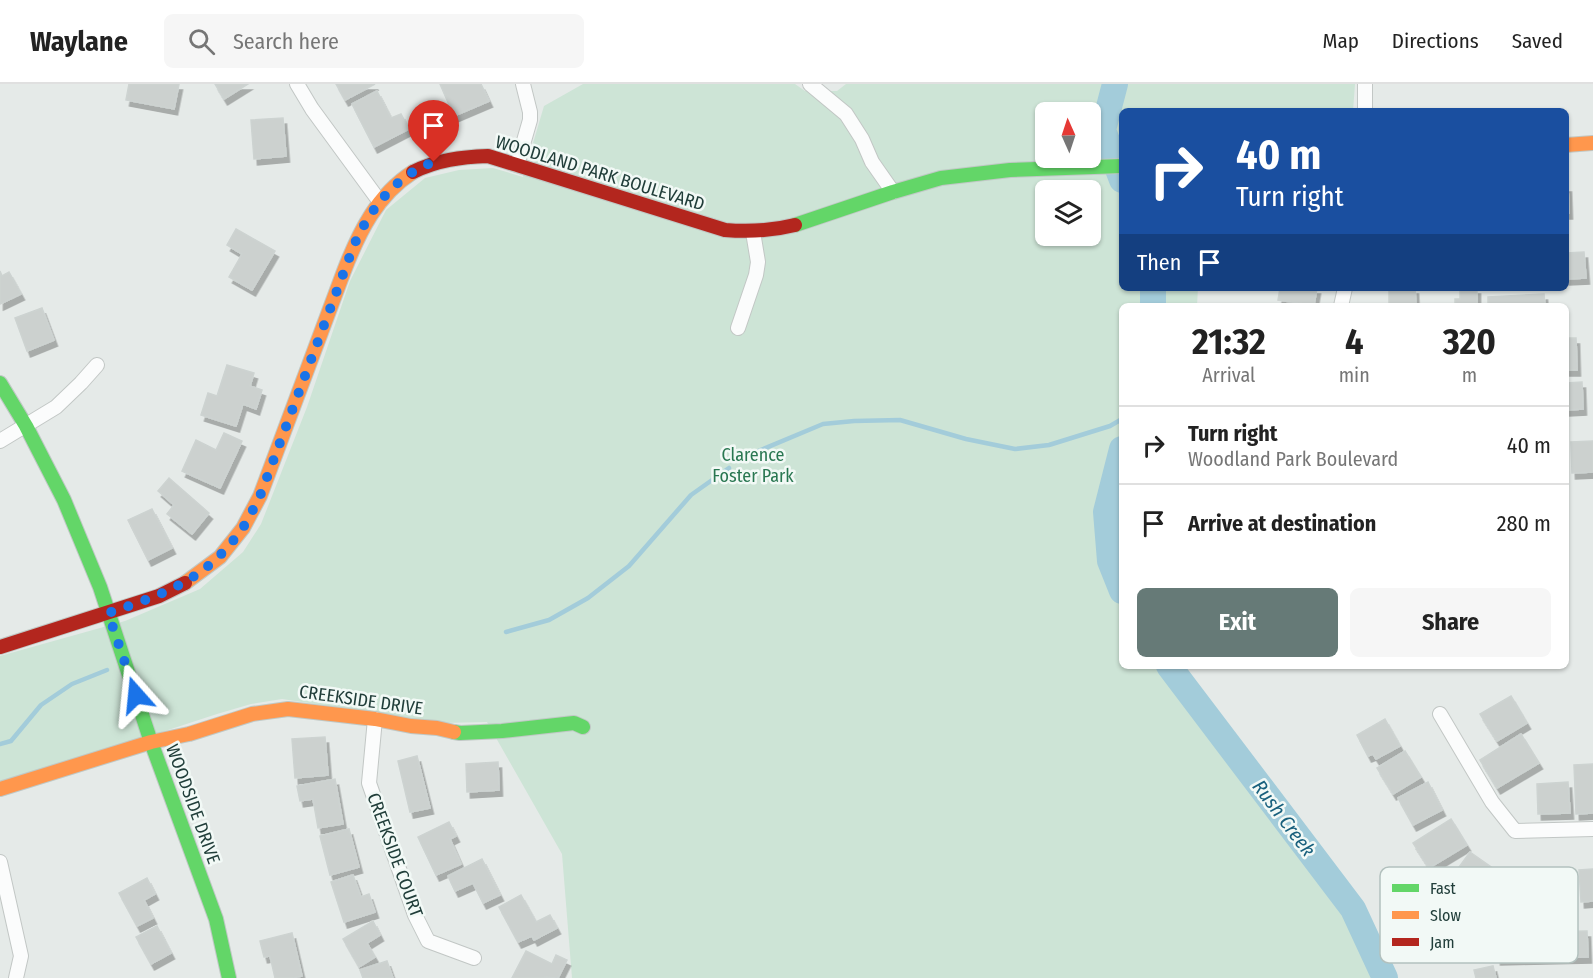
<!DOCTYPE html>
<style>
:root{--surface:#fff;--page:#f6f6f6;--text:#222;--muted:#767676;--line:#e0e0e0;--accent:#667a77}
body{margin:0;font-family:"Fira Sans Condensed",sans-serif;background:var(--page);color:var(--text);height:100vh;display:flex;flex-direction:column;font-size:22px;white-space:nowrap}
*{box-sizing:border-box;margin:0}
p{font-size:20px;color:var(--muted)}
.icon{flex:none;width:33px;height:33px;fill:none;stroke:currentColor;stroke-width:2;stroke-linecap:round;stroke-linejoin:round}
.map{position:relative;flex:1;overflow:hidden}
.details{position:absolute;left:1119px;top:219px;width:450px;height:366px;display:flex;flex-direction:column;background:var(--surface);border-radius:9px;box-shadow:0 2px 4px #0004}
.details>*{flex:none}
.guide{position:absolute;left:1119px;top:24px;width:450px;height:183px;border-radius:9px;box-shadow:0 2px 4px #0004;background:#1a4fa0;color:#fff;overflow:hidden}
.needle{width:39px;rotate:357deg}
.tools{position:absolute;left:1035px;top:18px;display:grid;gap:12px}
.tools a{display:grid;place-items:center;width:66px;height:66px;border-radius:9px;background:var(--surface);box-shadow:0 2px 4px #0004;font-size:30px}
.pin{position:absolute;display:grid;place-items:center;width:51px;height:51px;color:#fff;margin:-62px -26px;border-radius:50% 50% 50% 0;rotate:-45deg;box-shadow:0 0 6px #0007}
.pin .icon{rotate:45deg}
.me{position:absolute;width:66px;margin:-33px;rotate:342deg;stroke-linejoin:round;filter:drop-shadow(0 0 4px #0008)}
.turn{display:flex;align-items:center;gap:21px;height:126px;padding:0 18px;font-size:27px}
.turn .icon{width:78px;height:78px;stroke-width:2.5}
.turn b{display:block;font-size:42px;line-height:51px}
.then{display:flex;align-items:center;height:57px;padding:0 18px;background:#0003;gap:12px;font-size:22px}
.eta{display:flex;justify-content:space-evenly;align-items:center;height:102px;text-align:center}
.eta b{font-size:36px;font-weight:700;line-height:42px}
.cta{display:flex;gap:12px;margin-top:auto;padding:12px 18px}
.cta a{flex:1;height:69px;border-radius:9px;background:var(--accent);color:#fff;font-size:24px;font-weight:700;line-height:69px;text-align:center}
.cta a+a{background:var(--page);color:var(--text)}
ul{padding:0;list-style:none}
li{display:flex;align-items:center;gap:18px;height:78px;padding:0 18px;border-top:2px solid var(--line)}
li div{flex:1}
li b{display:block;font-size:22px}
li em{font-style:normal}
header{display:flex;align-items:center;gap:36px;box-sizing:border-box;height:84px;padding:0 30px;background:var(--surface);border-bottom:2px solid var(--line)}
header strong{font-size:28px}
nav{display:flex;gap:33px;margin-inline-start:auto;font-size:21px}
.search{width:420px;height:54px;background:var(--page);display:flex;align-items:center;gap:15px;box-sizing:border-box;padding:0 21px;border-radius:9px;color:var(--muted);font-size:22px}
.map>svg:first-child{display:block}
</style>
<header>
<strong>Waylane</strong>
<div class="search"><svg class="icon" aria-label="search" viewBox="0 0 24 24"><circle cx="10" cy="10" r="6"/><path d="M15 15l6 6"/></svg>Search here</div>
<nav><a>Map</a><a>Directions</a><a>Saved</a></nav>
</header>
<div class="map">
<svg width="1593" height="894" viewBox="0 0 1593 894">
<defs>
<filter id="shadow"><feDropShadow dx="3.5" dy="6" stdDeviation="0" flood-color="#0004"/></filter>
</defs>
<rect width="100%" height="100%" fill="#e5eae8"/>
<path fill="#cde4d6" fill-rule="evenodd" d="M583,0h212l10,7h32l9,-7h509l-2,27h-231v177h76l-1,18h-75v360h47l184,243 32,69h-813l-10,-124 -75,-132 -46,1 -159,-24 -31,5 -34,10 -49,16 -168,51v-125l125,-35 75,-32 43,-37 18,-28 46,-117 43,-126 36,-71 39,-32 34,-8 34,-2 30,9 21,-71zM1046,28h44v46h-44zM1046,106h44v46h-44z"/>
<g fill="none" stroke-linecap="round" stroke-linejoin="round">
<g stroke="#a3ccda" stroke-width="4.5">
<path d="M756,368l67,-28 31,-3 46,-1 66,19 49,10 34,-4 61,-19 12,-7"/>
<path d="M506,548l43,-12 39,-22 41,-32 62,-71 38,-27"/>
<path d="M0,660l11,-3 30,-36 31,-21 35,-14"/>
</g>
<g stroke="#a3ccda" stroke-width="26">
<path d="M1115,0l-12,46 19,50"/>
<path d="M1153,204v18"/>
<path d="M1122,365l-16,63 4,49 12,30"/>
<path d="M1169,582l184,243 32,69"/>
</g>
</g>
<g fill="#ccd1cf" stroke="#cdd3d1" stroke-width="1.5" filter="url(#shadow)">
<path d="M129,0h50l-5,25 -48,-9z"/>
<path d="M215,0h33l-24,15z"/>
<path d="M336,0h39l-30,16z"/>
<path d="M440,0h41l8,17 -35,15z"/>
<path d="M377,7l14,27 10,-4 8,15 -35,18 -22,-43z"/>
<path d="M283,34l3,38 -32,3 -3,-39z"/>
<path d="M1566,102h2l1,27h-3z"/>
<path d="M236,145l39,22 -23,39 -23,-13 13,-23 -15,-9z"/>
<path d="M1584,168l2,26 -20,1v-26z"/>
<path d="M0,187l2,5 7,-4 12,22 -21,10z"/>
<path d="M1280,204h37l-3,17 -36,-5z"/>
<path d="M1389,204h26l1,18h-27z"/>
<path d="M1460,204h17v18h-22v-7h5z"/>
<path d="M1544,210l1,12h-57v-9z"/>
<path d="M42,224l12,32 -27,11 -12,-33z"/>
<path d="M1566,254h10l1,32h-11z"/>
<path d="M227,281l27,8 -4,13 12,4 -6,19 -13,-5 -7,22 -35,-11 7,-22 9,3z"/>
<path d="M1582,298l1,27 -17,1v-27z"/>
<path d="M224,349l18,8 -22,47 -38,-17 14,-31 20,10z"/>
<path d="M1593,357v31l-21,1 -1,-31z"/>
<path d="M169,394l40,35 -17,21 -25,-20 7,-9 -16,-14z"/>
<path d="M152,425l20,39 -24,12 -20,-40z"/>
<path d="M1511,612l16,27 -30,18 -17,-27z"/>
<path d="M1385,635l15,27 -24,13 -3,-5 -5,2 -11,-21z"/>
<path d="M1521,650l18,29 -42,25 -17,-28z"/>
<path d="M325,653l3,38 -33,3 -3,-39z"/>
<path d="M1405,667l16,26 -28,17 -16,-26z"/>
<path d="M417,672l13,52 -20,4 -12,-51z"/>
<path d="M498,678l1,28 -32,2 -1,-28z"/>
<path d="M1593,680v49l-17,1 -2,-49z"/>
<path d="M335,695l8,45 -25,4 -5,-29 -13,2 -3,-15z"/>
<path d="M1428,698l14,28 -29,15 -15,-27z"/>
<path d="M1568,698l2,31 -32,1 -1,-30z"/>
<path d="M1451,735l16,26 -38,23 -16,-25z"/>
<path d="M449,738l7,14 -6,3 11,25 -25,11 -18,-38z"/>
<path d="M349,745l10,38 -29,8 -10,-39z"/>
<path d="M1470,768l24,17 -19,26 -24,-17z"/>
<path d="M482,775l18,36 -17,8 -10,-20 -18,8 -7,-15z"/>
<path d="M1593,785v32l-12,1 -2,-32z"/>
<path d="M353,791l8,22 8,-3 6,18 -31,10 -13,-40z"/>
<path d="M147,794l8,16 -11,6 9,18 -16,8 -18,-33z"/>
<path d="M521,811l15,27 14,-7 7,13 -23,12 -2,-4 -14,6 -19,-35z"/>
<path d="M373,837l7,14 -13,8 8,14 -16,10 -16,-28z"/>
<path d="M157,842l14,27 -20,11 -15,-27z"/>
<path d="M1587,847l1,26 -91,2 -1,-26z"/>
<path d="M292,849l10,43 -9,2h-18l-5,-22 -6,1 -4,-16z"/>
<path d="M526,867l26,13 4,-9 11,5 -9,18 -13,-1 -1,1h-32z"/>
<path d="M387,877l6,17h-30l-3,-8z"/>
<path d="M1493,882l3,12h-20l-2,-8z"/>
</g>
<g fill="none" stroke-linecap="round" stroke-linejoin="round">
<g stroke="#c2c7c5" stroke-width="16">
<g id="street">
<path d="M297,0l15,25 68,93"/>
<path d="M810,0l36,30 16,25 10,23 21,30"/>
<path d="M1365,27v-27"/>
<path d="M517,81l13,-45v-8l-7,-28"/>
<path d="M1341,222l4,-18"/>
<path d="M738,244l18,-53 2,-13 -5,-30"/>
<path d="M0,357l56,-34 25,-24 16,-18"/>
<path d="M1440,630l52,88 23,29 78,-2"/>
<path d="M375,635l-6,64 46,132 13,26 46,17"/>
<path d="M0,778l21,94 -5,22"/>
</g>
</g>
<g stroke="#c0c8c5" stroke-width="16">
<g id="fast">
<path d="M795,141l98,-33 48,-14 69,-8 112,-4"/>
<path d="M0,299l26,43 38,74 36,87 51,155 65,177 13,59"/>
<path d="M454,648l6,1 42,-2 72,-8 9,4"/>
</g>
</g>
<g stroke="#c0c8c5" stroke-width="16">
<g id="slow">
<path d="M1566,61l27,-2"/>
<path d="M185,499l35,-26 23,-29 17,-32 84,-225c15,-39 33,-76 69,-99"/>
<path d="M0,705l151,-47 38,-8 63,-20 36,-5 87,10 36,7 26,2 17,4"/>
</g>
</g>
<g stroke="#c0c8c5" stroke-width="16">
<g id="jam">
<path d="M413,88c24,-12 48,-15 75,-16l237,74c24,2 46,1 70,-5"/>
<path d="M0,563l159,-51 26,-13"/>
</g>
</g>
<use href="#street" stroke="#fbfcfc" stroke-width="14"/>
<use href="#fast" stroke="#63d668" stroke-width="14"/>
<use href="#slow" stroke="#ff974d" stroke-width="14"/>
<use href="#jam" stroke="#b3261e" stroke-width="14"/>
</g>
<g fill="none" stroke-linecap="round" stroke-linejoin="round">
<path stroke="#1a73e8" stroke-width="10" stroke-dasharray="0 18" d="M136,611l-28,-82c57,-19 98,-33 134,-84 7,-10 12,-22 18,-33l94,-251c16,-36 42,-70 80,-83"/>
</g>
<g text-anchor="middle" stroke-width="5" stroke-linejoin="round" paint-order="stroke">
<g font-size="18" fill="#213e3a" stroke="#f2f9f6">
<text transform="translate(600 89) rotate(17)" y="6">WOODLAND PARK BOULEVARD</text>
<text transform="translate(361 616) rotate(8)" y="6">CREEKSIDE DRIVE</text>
<text transform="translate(193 720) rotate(70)" y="6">WOODSIDE DRIVE</text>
<text transform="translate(395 771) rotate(70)" y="6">CREEKSIDE COURT</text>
</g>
<g font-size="18" fill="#297751" stroke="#f2f9f6">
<text x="753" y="377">Clarence<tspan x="753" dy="21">Foster Park</tspan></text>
</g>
<g font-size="20" font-style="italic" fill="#18607d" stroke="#f2f9f6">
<text transform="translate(1284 734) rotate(53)" y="7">Rush Creek</text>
</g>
</g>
<rect x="1380" y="783" width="198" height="96" rx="9" fill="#f2f9f6" stroke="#b3c1be" stroke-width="1.5"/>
<rect x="1392" y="800" width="27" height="8" fill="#63d668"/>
<rect x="1392" y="827" width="27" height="8" fill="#ff974d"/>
<rect x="1392" y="854" width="27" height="8" fill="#b3261e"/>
<g font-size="16" fill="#213e3a">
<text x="1430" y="810">Fast</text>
<text x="1430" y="837">Slow</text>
<text x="1430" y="864">Jam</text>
</g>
</svg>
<div class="tools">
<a><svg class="needle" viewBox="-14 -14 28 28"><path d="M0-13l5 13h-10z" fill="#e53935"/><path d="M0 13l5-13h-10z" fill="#767676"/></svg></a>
<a><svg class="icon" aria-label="layers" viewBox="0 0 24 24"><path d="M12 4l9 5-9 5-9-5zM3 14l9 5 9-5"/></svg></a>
</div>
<div class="pin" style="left:434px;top:78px;background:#d93025"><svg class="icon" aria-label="arrive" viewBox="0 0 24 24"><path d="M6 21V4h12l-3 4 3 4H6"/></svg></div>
<svg class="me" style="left:136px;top:611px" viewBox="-20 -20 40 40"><path d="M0-17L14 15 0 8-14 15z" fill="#1a73e8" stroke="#fff" stroke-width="4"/></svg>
<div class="guide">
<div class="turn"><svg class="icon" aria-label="right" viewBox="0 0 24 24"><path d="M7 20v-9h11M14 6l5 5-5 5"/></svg><div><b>40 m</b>Turn right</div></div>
<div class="then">Then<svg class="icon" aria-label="arrive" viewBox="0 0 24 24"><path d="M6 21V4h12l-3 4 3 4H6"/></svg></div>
</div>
<section class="details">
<div class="eta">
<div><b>21:32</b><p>Arrival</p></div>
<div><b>4</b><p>min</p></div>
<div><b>320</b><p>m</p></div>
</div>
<ul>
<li><svg class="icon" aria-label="right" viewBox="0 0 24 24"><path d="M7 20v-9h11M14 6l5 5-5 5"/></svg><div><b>Turn right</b><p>Woodland Park Boulevard</p></div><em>40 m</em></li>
<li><svg class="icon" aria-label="arrive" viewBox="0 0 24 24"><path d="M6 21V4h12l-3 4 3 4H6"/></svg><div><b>Arrive at destination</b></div><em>280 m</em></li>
</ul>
<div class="cta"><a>Exit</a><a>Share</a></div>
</section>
</div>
